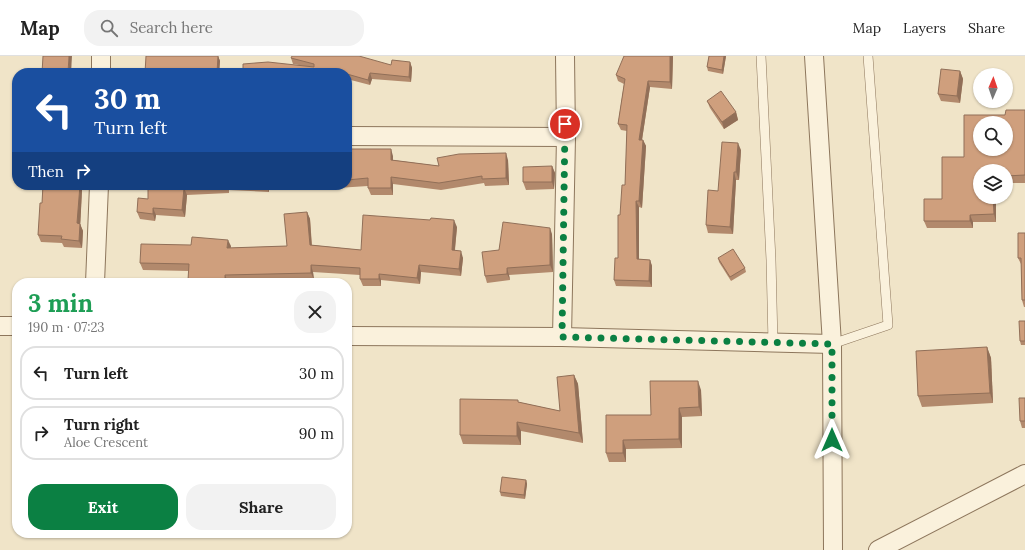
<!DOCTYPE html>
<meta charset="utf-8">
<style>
:root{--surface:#fff;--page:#f2f2f2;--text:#222;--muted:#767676;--line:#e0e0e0;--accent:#0b8043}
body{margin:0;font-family:Lora,serif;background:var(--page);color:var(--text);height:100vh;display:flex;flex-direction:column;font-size:15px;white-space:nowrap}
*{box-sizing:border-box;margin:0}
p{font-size:13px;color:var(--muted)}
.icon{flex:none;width:22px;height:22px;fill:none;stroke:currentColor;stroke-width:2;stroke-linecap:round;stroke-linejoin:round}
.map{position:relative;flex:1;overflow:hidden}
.side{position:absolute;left:12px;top:222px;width:340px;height:260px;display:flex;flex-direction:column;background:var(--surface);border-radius:16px;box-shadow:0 1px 3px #0004}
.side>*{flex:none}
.guide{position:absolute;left:12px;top:12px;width:340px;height:122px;border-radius:16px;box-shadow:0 1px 3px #0004;background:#1a4fa0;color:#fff;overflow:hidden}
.needle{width:26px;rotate:2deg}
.controls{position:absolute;left:973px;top:12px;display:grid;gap:8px}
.controls a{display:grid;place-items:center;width:40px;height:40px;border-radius:50%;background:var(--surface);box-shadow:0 1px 3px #0004;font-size:20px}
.pin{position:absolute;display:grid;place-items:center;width:34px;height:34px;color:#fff;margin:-17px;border:2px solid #fff;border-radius:50%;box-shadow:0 1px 4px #0007}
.me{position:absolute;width:44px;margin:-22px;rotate:0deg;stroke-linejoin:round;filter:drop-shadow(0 0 3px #0008)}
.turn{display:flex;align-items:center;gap:14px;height:84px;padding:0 16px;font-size:18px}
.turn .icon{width:52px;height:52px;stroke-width:2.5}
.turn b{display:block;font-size:28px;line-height:34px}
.then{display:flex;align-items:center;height:38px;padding:0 16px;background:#0003;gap:8px;font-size:15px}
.round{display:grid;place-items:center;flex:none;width:42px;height:42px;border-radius:16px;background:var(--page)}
.head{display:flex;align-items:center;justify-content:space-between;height:68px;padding:0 16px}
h1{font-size:24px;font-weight:800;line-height:30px;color:#1e9e55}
.action{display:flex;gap:8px;margin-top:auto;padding:8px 16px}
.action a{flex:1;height:46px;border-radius:16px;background:var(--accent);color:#fff;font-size:16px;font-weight:800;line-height:46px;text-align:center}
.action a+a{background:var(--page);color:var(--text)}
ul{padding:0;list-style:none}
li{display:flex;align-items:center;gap:12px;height:54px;margin:0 8px 6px;padding:0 8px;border:2px solid var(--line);border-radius:16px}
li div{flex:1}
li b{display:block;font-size:15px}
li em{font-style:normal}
header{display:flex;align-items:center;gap:24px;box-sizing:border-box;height:56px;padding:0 20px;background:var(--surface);border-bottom:1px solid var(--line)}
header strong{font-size:19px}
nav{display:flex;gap:22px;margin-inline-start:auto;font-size:14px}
.search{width:280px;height:36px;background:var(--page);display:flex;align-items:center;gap:10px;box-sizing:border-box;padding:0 14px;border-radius:16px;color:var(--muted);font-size:15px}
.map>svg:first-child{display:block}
</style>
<header>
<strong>Map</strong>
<div class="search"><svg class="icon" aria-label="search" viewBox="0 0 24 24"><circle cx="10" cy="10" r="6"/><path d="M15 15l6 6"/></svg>Search here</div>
<nav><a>Map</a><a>Layers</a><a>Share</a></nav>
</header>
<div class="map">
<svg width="1025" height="494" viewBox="0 0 1025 494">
<rect width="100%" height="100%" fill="#f0e4c8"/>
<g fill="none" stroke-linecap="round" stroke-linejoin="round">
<g stroke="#8d765c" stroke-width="10">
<g id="service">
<path d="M761,0l10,204 2,83"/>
<path d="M832,288l56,-19 -20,-269"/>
</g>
</g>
<g stroke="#8d765c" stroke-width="20">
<g id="minor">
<path d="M101,0v17"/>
<path d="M814,0l18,288 1,206"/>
<path d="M347,80l219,1"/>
<path d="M95,227l4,-98"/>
<path d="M0,270h17"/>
<path d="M347,280l215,1 270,7"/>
<path d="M562,281l4,-200 -1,-81"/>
<path d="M878,494l147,-76"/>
</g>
</g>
<use href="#service" stroke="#faf1dc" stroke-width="9"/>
<use href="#minor" stroke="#faf1dc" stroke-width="18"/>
</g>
<g fill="#b2896c">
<path d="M218,0l2,5 -1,12h-74z"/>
<path d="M673,0l-1,33 -22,-2 -8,53h1l3,6 -4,62 -3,-1v52l11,1 2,6v21l-36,-1 -2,-6 4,-22 2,-43 5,-30 2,-54 -6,-1 -3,-6 6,-40 -6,-3 -2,-6z"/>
<path d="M709,0h17l-3,18 -15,-3 -1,-4z"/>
<path d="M291,2l100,7 19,-3 2,6 -1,14 -39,-3 -2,6 -23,-6v-6h-104l56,-8 -6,-1z"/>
<path d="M960,15l3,8 -3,24 -19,-2 -3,-7z"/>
<path d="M707,45l29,11 2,8 -14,9 -14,-21z"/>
<path d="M1025,54v73h-19v-12h-26l16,26v25h-23v6h-46l-3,-7 18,-22 22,-42 41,-42z"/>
<path d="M347,93l46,7v4l46,6 69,-6 1,25 -24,1 -1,-3 -43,7 -48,-6v11h-22l-3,-7v-2l-31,2 -68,-1v5l-40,-2v3l-42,2 -2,22 -29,-2 -1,6 -15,-2 -3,-7 11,-13v-14h199z"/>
<path d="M741,94l-2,30h-3l-3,54 -25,-1 -2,-8 12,-34z"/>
<path d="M552,110l3,7 -1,16 -28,1 -3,-8z"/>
<path d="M43,129h38l1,5 -2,34 3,7 -1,17 -18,-1 -2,-4 -21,-1 -3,-7 4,-32z"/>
<path d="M307,156l3,7 2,26 49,5 96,-23 -2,23 8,8 -2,18 -40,-4 -1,12 -39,-4v6h-18l-3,-7v-4l-47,-3 1,8 -86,2v1h-39l-1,-3 1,-9 -46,-1 -3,-7 91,-17 -1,2 57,-2z"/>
<path d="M1025,177v74h-1l-2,-7 -1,-36 -3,-6z"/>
<path d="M552,178l1,38 -44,3 1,5 -23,3 -2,-7 14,-26z"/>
<path d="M718,202l27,10 1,4 -15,9 -12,-19z"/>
<path d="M1025,265v24h-4l-1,-4z"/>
<path d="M987,291l4,11 2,45 -71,4 -4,-11z"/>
<path d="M574,319l4,9 5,59 -62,-12v14l-58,-1 -3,-9 58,-33 42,9z"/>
<path d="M701,334l1,26 -20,1v31l-56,1v13h-17l-3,-9 45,-38z"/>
<path d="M1025,342v30h-3l-2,-7z"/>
<path d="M526,424l1,4 -2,15 -24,-3 -1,-4z"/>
</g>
<g fill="#916f58">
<path d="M69,0h3l-1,17h-3z"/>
<path d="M218,0l2,5 -1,12h-2z"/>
<path d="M670,0h3l-1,33 -2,-7z"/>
<path d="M724,0h2l-3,18 -1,-4z"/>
<path d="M410,6l2,6 -1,14 -2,-5z"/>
<path d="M960,15l3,8 -3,24 -3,-7z"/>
<path d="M370,17l2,6 -2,6 -2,-5z"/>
<path d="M648,25l2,6 -9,59 -2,-6z"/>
<path d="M736,56l2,8 -14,9 -2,-7z"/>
<path d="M643,84l3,6 -4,62 -3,-7z"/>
<path d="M738,87l3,7 -2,30 -3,-8z"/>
<path d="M391,93l2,7v11l-2,-7z"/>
<path d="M506,97l2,7 1,25 -3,-7z"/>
<path d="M552,110l3,7 -1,16 -2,-7z"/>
<path d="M734,116l2,8 -3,54 -3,-7z"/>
<path d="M391,121l2,7v11l-2,-7z"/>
<path d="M80,129h1l1,5 -2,41 -3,-8z"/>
<path d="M266,129h2l1,2v5z"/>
<path d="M184,132l3,7 -2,22 -3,-7z"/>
<path d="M993,141h3v25l-2,-8z"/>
<path d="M636,145l3,6v58l-2,-6z"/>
<path d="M153,152l3,7 -1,6 -2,-7z"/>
<path d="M307,156l3,7 2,33 -2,-7z"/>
<path d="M970,159l3,7v6l-3,-7z"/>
<path d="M454,164l3,7 -3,30 -2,-7z"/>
<path d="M80,168l3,7 -1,17 -3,-7z"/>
<path d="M550,172l2,6 1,38 -3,-7z"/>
<path d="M228,184l3,6 -1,9 -3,-7z"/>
<path d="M461,195l2,7 -2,18 -2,-7z"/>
<path d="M650,204l2,6v21l-3,-6z"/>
<path d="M311,209l2,7 1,8 -3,-7z"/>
<path d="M419,209l2,7 -1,12 -3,-6z"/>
<path d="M507,212l2,7 1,5 -3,-6z"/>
<path d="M379,218l2,6v6l-2,-7z"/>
<path d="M225,219l3,7v1l-3,-1z"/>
<path d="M987,291l4,11 2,45 -3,-10z"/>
<path d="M574,319l4,9 5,59 -4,-10z"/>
<path d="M698,325l3,9 1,26 -3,-9z"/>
<path d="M679,352l3,9v31l-3,-9z"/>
<path d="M517,366l4,9v14l-4,-9z"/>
<path d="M623,384l3,9v13l-3,-9z"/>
<path d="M526,424l1,4 -2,15 -1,-4z"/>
</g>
<g fill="#cf9f7d" stroke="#916f58" fill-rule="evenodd">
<path d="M43,0h26l-1,17h-26z"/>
<path d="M146,0h72l-1,17 -44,-3v3h-28z"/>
<path d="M292,0h67l32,9 1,-5 18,2 -1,15 -39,-4 -2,7 -21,-6v-1h-3l-15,-4 -1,4h-85v-9l25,-2 46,5v-3l-23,-6z"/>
<path d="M624,0h46v26l-22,-1 -9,59h4l-4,61h-3l1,58 13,1 -1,21 -35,-1 1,-22h3v-43h2l2,-30h3l2,-60 -9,-1 7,-45 -9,-4z"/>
<path d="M709,0h15l-2,14 -15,-3z"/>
<path d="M941,13l19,2 -3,25 -19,-2z"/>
<path d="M721,35l15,21 -14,10 -15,-21z"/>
<path d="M1006,54h19v65l-19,1v-5h-26v26h13l1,17 -24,1v6h-46v-22h18v-42h22v-42h41zM980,67h26v26h-26z"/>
<path d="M722,86l16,1 -2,29h-2l-4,55 -24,-2 2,-35 10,1z"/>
<path d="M347,93h44v11l48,6 -2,-8 22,-4 47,-1v25l-24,1v-3l-43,7 -48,-6v11h-23v-10l-21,2z"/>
<path d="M552,110v16h-29v-15z"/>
<path d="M43,129h37l-3,38 3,1 -1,17 -18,-2 1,-3 -24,-1 2,-32h2z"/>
<path d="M148,129h79v1l-43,2 -2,22 -29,-2v6l-16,-2 1,-14 10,1z"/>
<path d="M307,156l3,33 51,5 2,-35 67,5 1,-2 23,2 -2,30 9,1 -2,18 -40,-4 -2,13 -38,-4v5h-19v-11l-49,-3v8l-86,2v7l-37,-2 1,-16 -49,-1 1,-19 50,1 1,-8 36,3 -1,8 60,-2 -3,-32z"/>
<path d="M503,166l47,6v37l-43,3v6l-22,2 -3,-24 17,-2z"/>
<path d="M1018,177h7v67h-3l-1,-42h-3z"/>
<path d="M733,193l12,19 -15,9 -12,-19z"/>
<path d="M1019,265h6v20h-5z"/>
<path d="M987,291l3,46 -72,3 -2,-45z"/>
<path d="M574,319l5,58 -62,-11v14l-57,-1v-36l58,1v2l42,9 -3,-34z"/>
<path d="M650,325h48l1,26 -20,1v31l-56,1v13h-17v-38h45z"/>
<path d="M1019,342h6v23h-5z"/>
<path d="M502,421l24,3 -2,15 -24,-3z"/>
</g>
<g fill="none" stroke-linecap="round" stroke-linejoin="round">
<path stroke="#0b8043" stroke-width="7" stroke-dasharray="0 12.6" d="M565,68l-3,213 270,7v96"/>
</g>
</svg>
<div class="controls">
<a><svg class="needle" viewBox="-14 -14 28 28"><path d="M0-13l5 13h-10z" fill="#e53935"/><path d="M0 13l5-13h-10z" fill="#767676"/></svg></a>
<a><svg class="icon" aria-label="search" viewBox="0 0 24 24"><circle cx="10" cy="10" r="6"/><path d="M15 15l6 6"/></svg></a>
<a><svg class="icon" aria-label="layers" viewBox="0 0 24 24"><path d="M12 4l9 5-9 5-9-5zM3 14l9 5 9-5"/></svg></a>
</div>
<div class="pin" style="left:565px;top:68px;background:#d93025"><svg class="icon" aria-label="arrive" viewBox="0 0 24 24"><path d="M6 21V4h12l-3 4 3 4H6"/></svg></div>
<svg class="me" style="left:832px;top:384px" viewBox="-20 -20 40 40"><path d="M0-17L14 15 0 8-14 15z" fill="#0b8043" stroke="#fff" stroke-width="4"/></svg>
<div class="guide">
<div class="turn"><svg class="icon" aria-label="left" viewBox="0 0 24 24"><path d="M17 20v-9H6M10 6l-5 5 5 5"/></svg><div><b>30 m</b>Turn left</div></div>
<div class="then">Then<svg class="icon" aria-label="right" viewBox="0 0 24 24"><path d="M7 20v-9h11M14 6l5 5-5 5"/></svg></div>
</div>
<section class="side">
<div class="head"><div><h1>3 min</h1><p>190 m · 07:23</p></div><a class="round"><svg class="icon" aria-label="close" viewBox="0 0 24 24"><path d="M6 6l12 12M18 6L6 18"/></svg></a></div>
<ul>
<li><svg class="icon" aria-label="left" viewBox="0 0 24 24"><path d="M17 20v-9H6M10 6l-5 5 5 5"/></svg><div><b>Turn left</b></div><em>30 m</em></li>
<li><svg class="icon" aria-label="right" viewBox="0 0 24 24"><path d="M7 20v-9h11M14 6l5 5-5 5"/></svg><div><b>Turn right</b><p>Aloe Crescent</p></div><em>90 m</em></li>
</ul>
<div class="action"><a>Exit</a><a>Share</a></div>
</section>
</div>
